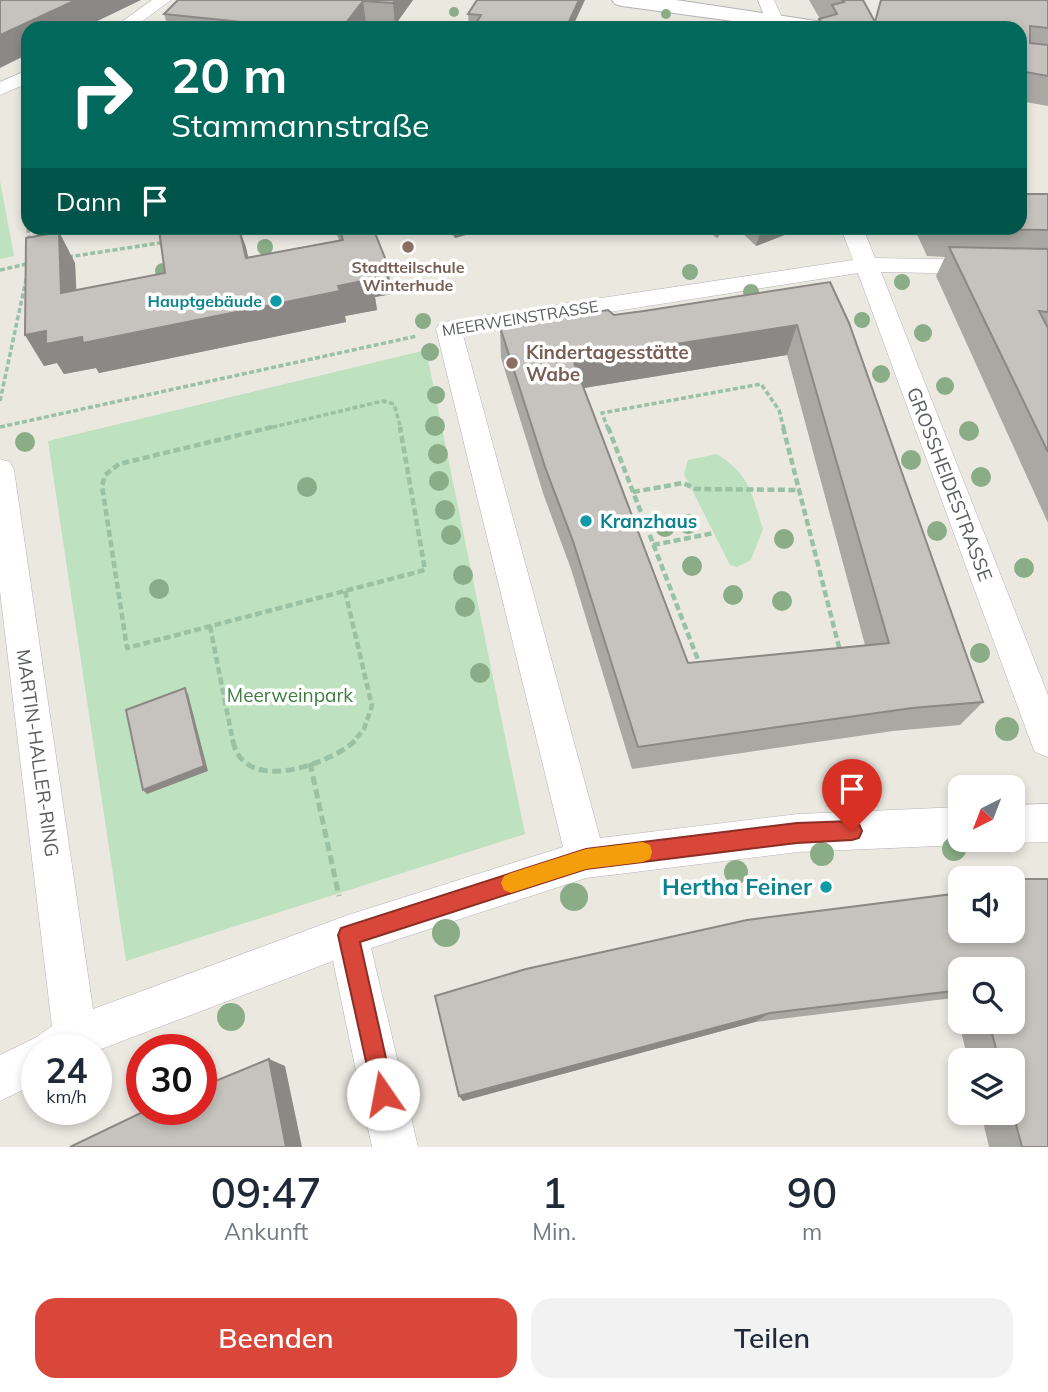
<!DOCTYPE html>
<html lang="de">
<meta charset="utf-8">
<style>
:root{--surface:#fff;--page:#f2f2f3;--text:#1f2937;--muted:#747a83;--accent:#d84739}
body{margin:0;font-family:Mulish,sans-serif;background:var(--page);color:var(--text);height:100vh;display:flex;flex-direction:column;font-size:26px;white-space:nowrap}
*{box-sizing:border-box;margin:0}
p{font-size:23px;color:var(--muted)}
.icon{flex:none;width:38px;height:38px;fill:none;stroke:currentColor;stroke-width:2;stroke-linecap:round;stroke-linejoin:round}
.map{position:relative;height:1147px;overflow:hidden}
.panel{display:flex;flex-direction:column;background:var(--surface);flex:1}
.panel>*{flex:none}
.top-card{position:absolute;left:21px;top:21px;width:1006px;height:214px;border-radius:21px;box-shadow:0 4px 10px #0003;background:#00695c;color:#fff;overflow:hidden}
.needle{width:46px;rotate:222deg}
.tools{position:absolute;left:948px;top:775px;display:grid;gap:14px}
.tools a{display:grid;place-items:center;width:77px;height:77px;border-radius:14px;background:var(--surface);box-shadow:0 4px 10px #0003;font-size:35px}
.speed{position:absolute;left:21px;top:1034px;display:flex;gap:14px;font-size:35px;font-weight:700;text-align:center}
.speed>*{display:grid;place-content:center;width:91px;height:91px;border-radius:50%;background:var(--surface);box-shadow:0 4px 10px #0003;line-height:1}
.speed small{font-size:18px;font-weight:400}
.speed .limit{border:10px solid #d22;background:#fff;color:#111}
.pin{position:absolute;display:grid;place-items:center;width:60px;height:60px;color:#fff;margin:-72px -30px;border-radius:50% 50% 50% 0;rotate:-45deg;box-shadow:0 0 7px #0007}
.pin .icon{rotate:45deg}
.me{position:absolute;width:77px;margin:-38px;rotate:348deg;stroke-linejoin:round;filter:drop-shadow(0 0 5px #0008)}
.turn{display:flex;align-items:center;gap:24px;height:147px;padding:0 35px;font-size:32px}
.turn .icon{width:91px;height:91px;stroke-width:2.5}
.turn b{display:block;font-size:49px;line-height:60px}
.then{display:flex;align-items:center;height:66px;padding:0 35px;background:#0003;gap:14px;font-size:26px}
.eta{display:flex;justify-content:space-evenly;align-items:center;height:119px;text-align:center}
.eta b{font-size:42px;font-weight:600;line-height:49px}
.action{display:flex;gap:14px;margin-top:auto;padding:14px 35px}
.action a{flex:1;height:80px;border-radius:21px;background:var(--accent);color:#fff;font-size:28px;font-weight:600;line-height:80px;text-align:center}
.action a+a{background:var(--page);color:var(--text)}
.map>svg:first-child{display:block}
</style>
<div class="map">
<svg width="1048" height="1147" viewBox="0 0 1048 1147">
<rect width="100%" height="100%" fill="#ebe8e0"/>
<g fill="#bee1bf">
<path d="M0,181l14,75 -14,3z"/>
<path d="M426,350l99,484 -399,127 -78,-520z"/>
<path d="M717,454c34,22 34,39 46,75l-12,31 -14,7 -7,-2 -46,-91 4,-14z"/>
</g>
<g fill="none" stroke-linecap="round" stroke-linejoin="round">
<g stroke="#b1b3b7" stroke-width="1">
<g id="minor">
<path d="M152,0h19l-38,28h-20z"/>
<path d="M758,0h16l13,28h-18z"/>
<path d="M28,70v13l-28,12v-13z"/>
<path d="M841,228h22l12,30 173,3v14l-167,-3 167,423v62l-13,-5 -5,-12 -172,-467 -395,62 137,503 198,-24 163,-7v33h12l-12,5 -163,7 -212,26 -215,70 47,199h-46l-39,-186 -237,90 -59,-1v33l-37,18v-46l35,-17 17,-12 -52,-435v-132l10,3 4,8 79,539 255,-94 215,-68 -127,-518 4,-6 9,-2 404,-61z"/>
<path d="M1048,804v38l-35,1 -7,-3h7v-35z"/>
</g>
</g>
<g stroke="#b1b3b7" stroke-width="2">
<path id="tertiary" d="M612,0h64l147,22 7,2 4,4h-49l-163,-22 -7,-2z"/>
</g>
<g stroke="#99c1a4" stroke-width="3.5" stroke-dasharray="5 2.5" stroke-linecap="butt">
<path d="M27,188l1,31"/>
<path d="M28,228l1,14"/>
<path d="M237,232l27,-4"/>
<path d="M68,257l98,-15"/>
<path d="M0,270l31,-7"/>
<path d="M0,401l27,-126"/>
<path d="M0,427l417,-91"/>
<path d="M265,429l118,-28 11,3 7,25"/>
<path d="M608,429l-6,-16 159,-29 18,26 5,19"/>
</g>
<g stroke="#99c1a4" stroke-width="4.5" stroke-dasharray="7 3.5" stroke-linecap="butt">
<path d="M272,427l-153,37 -14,11 -3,11 25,162 298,-78 -25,-143"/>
<path d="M608,427l92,238 140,-14 -57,-224"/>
<path d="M633,492l50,-9 13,6 104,1"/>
<path d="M653,545l61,-12"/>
<path d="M345,591l27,115 -8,23 -11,13"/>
<path d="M210,626l23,116"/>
</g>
<g stroke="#99c1a4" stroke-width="5" stroke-dasharray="9 4.5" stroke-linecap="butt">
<path d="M233,741c11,54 95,24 122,0"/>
<path d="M310,763l29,133"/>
</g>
<use href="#minor" fill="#fff" fill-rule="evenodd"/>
<use href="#tertiary" fill="#fff" fill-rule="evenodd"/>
</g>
<g fill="#8aad87">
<circle cx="454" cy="12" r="5"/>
<circle cx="666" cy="14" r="5"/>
<circle cx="265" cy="247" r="8"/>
<circle cx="163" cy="271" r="8"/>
<circle cx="690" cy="272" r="8"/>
<circle cx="902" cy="282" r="8"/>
<circle cx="751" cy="292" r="8"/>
<circle cx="862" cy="320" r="8"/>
<circle cx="423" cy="321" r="8"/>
<circle cx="923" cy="333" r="9"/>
<circle cx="430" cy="352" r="9"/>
<circle cx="881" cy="374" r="9"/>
<circle cx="945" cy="386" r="9"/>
<circle cx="436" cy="395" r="9"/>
<circle cx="435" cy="426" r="10"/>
<circle cx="969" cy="431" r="10"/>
<circle cx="25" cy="442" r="10"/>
<circle cx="438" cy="454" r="10"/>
<circle cx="911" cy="460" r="10"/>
<circle cx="981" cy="477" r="10"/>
<circle cx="439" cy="481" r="10"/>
<circle cx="307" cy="487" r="10"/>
<circle cx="445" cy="510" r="10"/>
<circle cx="688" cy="524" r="10"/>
<circle cx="665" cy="527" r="10"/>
<circle cx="937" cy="531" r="10"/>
<circle cx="451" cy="535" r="10"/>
<circle cx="784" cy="539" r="10"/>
<circle cx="692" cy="566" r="10"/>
<circle cx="1024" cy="568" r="10"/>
<circle cx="463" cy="575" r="10"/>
<circle cx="159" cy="589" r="10"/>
<circle cx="733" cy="595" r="10"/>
<circle cx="782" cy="601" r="10"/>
<circle cx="465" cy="607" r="10"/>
<circle cx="980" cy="653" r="10"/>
<circle cx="480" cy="673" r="10"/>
<circle cx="1007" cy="729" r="12"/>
<circle cx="954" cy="849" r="12"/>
<circle cx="822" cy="854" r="12"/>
<circle cx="736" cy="872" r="12"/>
<circle cx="574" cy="897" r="14"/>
<circle cx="446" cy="933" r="14"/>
<circle cx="231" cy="1017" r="14"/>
</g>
<g fill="#aaa8a3" fill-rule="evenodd">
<path d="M178,0h235l-18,25 -29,-2 -4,5h-194l-4,-14z"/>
<path d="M809,0h54l12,22 173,-22v106l-28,-5v-73h-203l3,-9z"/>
<path d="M468,14l104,14h-103z"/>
<path d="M1048,194v329l-112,-247 9,-19 -18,-1 -13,-28h106z"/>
<path d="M176,228h63l9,29 91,-17 -5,-12h39l14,35 5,31 -17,3 2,13 -32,6 1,6 -247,51 -3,-5 -32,6 -7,-11 -13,3 -19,-31 34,-103 16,31 1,27 89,-17z"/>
<path d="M445,228h45l-35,10z"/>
<path d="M704,228h20l-7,10z"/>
<path d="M737,228h52l-2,6 -31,12z"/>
<path d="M830,282l153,420 -23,23 -67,6 -261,38 -61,-200 -27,-73 -43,-138 -1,-31 114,-12zM787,355l78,290 -177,18 -104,-275z"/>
<path d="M1013,879h35v268h-59l-8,-34h32v-53h-45l-15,-62 -198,24 -292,79 -4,-5 -24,-100 91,-27 221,-49 214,-27v38h52zM961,970h52v52h-52z"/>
</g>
<g fill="#8b8885">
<path d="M76,0h65l-58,28h-55v26l-28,14v-33z"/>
<path d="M395,0h18l-18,25 -2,-22z"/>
<path d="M579,0h6l-13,28h-6z"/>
<path d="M363,1l3,22 -4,5h-20z"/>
<path d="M239,228l7,19 9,42 -9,-31z"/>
<path d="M460,228h30l-35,10v-9z"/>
<path d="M719,228h5l-7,10z"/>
<path d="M774,228h15l-2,6 -31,12 4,-13z"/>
<path d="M59,232l16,31 3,60 -17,-30z"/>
<path d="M387,263l5,31 -17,3 2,13 -32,6 1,6 -247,51 -3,-5 -32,6 -7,-11 -13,3 -19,-31 21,-4 36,6 256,-51 30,-19z"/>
<path d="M797,325l-10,30 -216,35 2,-30z"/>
<path d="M185,688l3,6 20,77 -61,23 -4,-4z"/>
<path d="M770,1013l-15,9 -292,79 -4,-5z"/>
<path d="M269,1059l16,7 17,81h-16z"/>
</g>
<g fill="#c6c3be" stroke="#8b8885" stroke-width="2" fill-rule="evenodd">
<path d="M0,0h76l-76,35z"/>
<path d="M178,0h217l-2,3 -30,-2 -21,27h-41l-137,-14z"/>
<path d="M477,0h102l-13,28h-93l8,-13 -13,-1z"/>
<path d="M842,0h21l12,22 6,-22h167v28l-18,-2v17l18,2v31l-28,-5v-43h-196l-5,-9 18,-5 -5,-9 12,-3z"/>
<path d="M1020,194h28v36l-108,-2h80z"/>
<path d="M176,228h63l7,30 97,-18 -4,-12h34l14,35 -19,4 4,12 -34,7 2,5 -257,52 -1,-6 -36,7v-13l-21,4 1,-97 33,-6 2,61 104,-20 -6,-43z"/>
<path d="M754,228h20l-14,5z"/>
<path d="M949,247l99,2v63l-9,-1 9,17v124z"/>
<path d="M830,282l19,41 134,379 -71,6 -274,39 -65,-206 -28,-74 -45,-140 108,-17 6,5 30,-4zM797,325l92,318 -201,20 -115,-303z"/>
<path d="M185,688l19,78 -61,24 -17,-80z"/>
<path d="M1013,879h35v268h-26l-9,-34v-53h-14l-10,-38h24v-52h-52v20l-191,23 -311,83 -24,-100 91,-27 221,-49 214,-27v38h52z"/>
<path d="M269,1059l17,88h-216l77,-37h54v-23z"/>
</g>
<path fill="#d84739" stroke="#8c2e25" stroke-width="2" d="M852,821l7,3 3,7 -3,7 -7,2 -55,3 -211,26 -226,73 34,152 -3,8 -8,4 -8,-4 -37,-167 3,-7 245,-79 211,-26z"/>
<path fill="#f59e0b" d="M643,842l7,3 2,7 -2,7 -7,3 -57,7 -75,24 -7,-3 -3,-7 3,-7 7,-3 75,-24z"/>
<g fill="#8d6e63" stroke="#fff" stroke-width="2.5">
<circle cx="408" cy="247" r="7"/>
<circle cx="512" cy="363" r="7"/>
</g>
<g fill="#0f9aa8" stroke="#fff" stroke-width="2.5">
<circle cx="276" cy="301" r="7"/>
<circle cx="586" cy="521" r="7"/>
<circle cx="826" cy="887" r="7"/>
</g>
<g text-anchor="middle" stroke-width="7" stroke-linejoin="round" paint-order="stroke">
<g font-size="16" font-weight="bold" fill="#785e54" stroke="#fff">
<text x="408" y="273">Stadtteilschule<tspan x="408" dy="18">Winterhude</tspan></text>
</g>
<g font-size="16" font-weight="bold" fill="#0d838f" stroke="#fff" text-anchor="end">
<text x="262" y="307">Hauptgebäude</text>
</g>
<g font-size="16" fill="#595c60" stroke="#fff">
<text transform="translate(520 318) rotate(-9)" y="6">MEERWEINSTRASSE</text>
</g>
<g font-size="19" font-weight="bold" fill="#785e54" stroke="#fff" text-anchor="start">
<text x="526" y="359">Kindertagesstätte<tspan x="526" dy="22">Wabe</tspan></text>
</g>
<g font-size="19" fill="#595c60" stroke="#fff">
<text transform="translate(950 484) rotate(69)" y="7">GROSSHEIDESTRASSE</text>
<text transform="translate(38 753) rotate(82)" y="7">MARTIN-HALLER-RING</text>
</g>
<g font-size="19" font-weight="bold" fill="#0d838f" stroke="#fff" text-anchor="start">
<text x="600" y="528">Kranzhaus</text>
</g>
<g font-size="19" fill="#3b7d3f" stroke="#fff">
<text x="290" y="702">Meerweinpark</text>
</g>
<g font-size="23" font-weight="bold" fill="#0d838f" stroke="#fff" text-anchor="end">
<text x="812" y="895">Hertha Feiner</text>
</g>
</g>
</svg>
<div class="tools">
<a><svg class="needle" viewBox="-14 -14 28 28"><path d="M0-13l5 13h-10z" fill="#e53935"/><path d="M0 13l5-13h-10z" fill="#747a83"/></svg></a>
<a><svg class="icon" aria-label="sound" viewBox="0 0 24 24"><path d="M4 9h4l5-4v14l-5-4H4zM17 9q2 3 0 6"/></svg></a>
<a><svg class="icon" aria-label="search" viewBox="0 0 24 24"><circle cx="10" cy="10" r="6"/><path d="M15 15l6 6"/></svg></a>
<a><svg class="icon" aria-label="layers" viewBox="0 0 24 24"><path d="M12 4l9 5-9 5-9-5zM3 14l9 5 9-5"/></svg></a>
</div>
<div class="speed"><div>24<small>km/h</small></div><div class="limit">30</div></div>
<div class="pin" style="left:852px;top:831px;background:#d93025"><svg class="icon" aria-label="arrive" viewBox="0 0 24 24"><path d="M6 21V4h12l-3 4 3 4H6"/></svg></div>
<svg class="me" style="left:383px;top:1094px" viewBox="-20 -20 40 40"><circle r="19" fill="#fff"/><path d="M0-13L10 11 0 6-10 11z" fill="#d84739"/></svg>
<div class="top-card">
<div class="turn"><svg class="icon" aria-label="right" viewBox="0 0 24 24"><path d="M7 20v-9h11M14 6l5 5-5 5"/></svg><div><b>20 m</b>Stammannstraße</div></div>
<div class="then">Dann<svg class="icon" aria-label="arrive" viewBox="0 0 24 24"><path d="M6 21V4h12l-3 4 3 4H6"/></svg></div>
</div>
</div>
<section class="panel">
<div class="eta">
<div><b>09:47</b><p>Ankunft</p></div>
<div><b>1</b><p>Min.</p></div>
<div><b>90</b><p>m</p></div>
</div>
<div class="action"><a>Beenden</a><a>Teilen</a></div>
</section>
